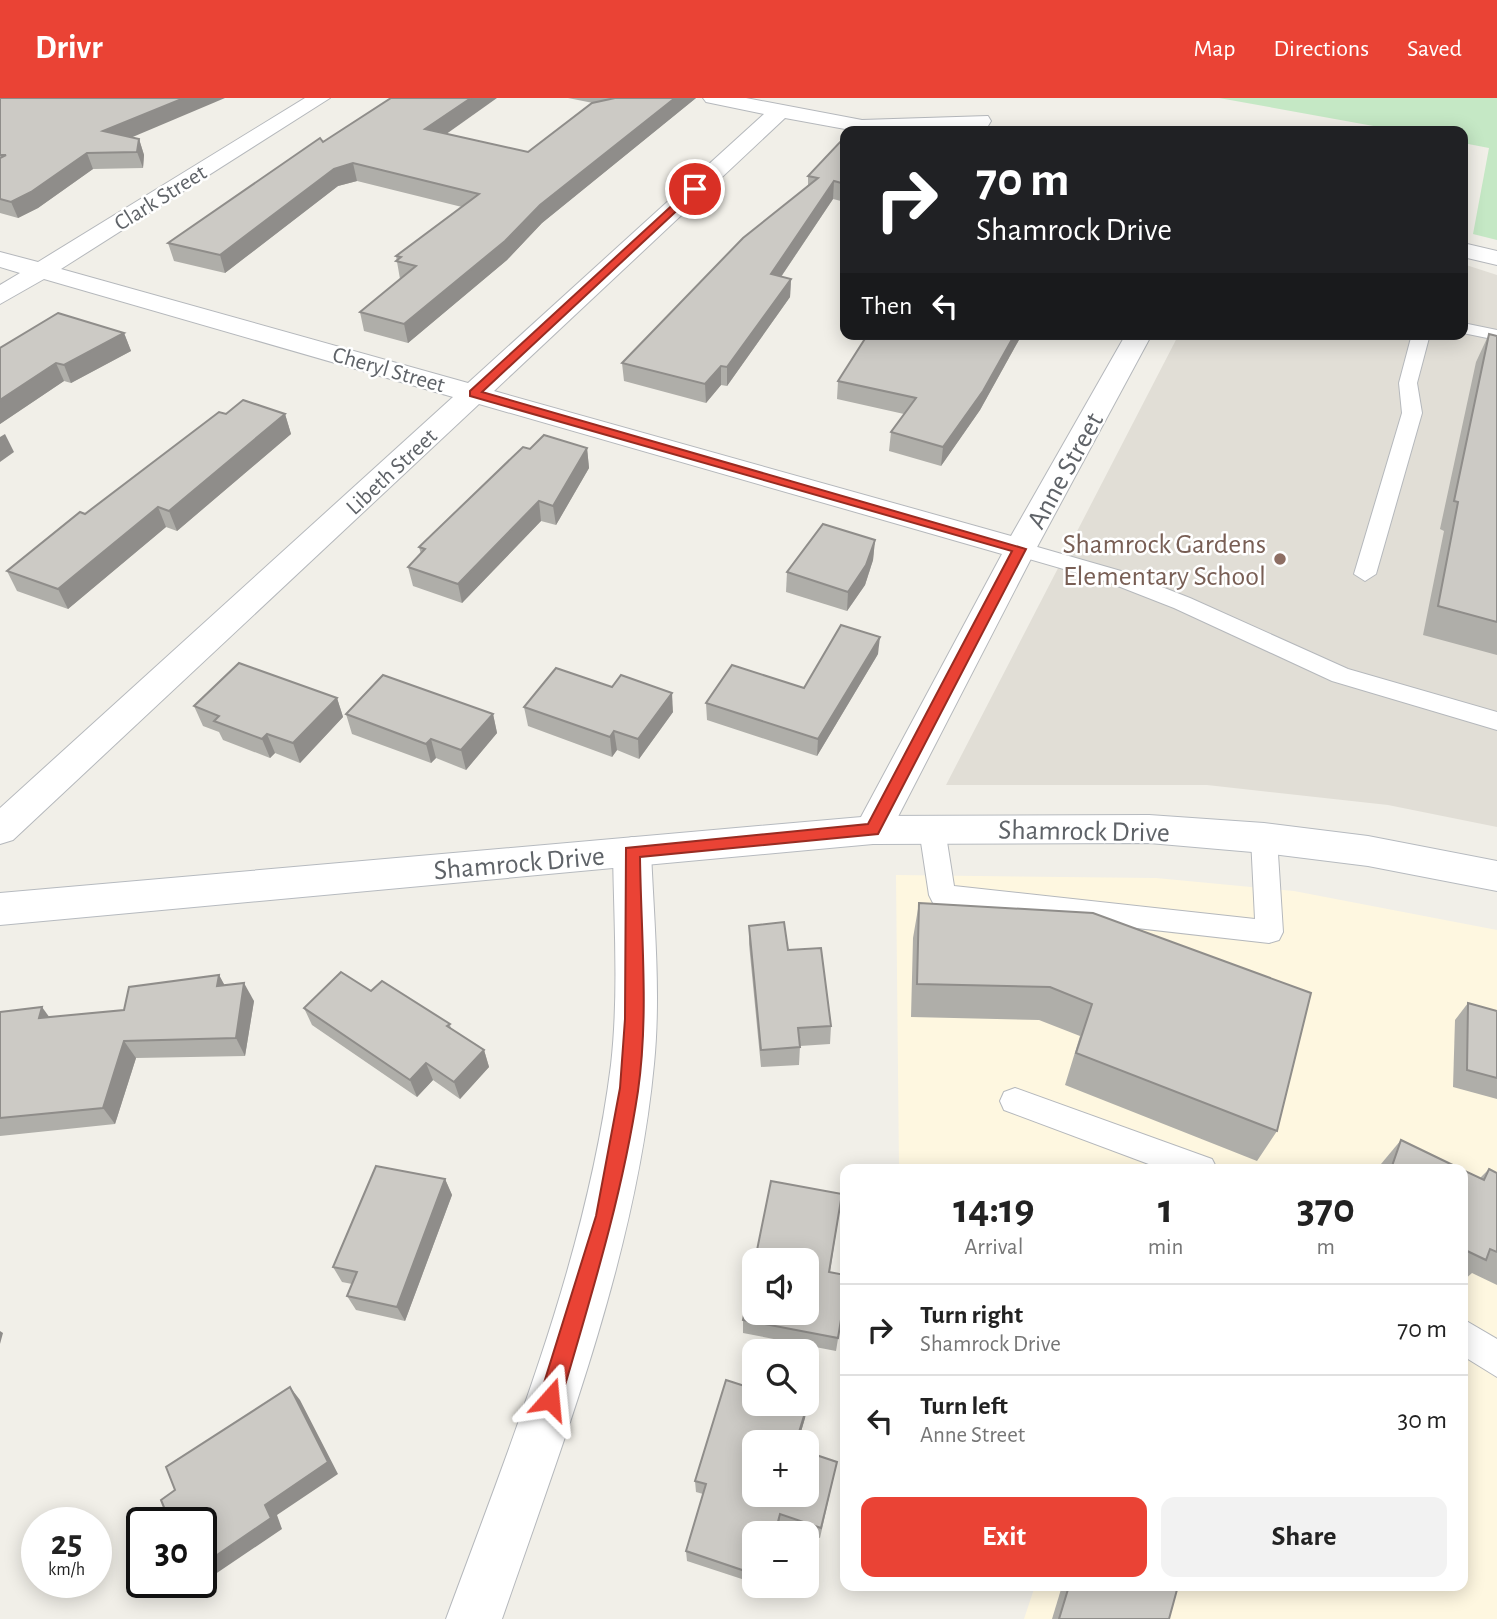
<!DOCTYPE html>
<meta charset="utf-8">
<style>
:root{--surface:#fff;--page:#f2f2f2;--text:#222;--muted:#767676;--line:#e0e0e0;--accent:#ea4335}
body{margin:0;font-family:"Alegreya Sans",sans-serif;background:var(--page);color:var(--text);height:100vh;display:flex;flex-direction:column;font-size:26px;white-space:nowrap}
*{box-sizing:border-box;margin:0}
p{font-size:23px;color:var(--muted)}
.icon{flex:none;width:38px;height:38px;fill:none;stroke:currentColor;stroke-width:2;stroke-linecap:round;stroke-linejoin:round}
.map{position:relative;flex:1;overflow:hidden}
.drawer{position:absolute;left:840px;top:1066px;width:628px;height:427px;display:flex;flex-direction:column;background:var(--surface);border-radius:14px;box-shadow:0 4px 18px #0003}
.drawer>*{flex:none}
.banner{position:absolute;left:840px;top:28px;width:628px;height:214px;border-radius:14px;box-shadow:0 4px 18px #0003;background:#202124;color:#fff;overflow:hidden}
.buttons{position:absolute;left:742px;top:1150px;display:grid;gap:14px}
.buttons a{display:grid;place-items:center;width:77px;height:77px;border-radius:14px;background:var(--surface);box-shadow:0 4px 18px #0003;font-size:35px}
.speed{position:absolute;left:21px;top:1409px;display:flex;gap:14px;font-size:35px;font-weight:700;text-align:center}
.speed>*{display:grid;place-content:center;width:91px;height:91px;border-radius:50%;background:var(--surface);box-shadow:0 4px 18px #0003;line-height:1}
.speed small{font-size:18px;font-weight:400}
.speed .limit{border:4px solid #111;border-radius:10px;background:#fff;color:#111}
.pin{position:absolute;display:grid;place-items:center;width:60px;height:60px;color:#fff;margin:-30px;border:4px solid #fff;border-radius:50%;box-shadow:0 2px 7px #0007}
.me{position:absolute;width:77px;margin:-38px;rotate:18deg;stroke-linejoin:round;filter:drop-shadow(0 0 5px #0008)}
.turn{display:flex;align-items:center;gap:24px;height:147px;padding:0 21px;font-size:32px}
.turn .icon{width:91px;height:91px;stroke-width:2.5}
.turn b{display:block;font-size:49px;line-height:60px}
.then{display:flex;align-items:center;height:66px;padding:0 21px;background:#0003;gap:14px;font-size:26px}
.eta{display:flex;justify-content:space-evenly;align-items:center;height:119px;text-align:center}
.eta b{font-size:42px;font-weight:700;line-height:49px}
.action{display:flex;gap:14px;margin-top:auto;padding:14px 21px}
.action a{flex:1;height:80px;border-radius:14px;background:var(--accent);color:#fff;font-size:28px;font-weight:700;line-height:80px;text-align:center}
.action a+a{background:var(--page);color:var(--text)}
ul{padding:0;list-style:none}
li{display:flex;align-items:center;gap:21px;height:91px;padding:0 21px;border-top:2px solid var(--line)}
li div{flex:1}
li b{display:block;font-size:26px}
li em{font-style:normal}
header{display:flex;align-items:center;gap:42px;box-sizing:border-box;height:98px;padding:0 35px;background:var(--accent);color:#fff}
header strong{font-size:33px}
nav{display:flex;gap:38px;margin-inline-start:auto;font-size:24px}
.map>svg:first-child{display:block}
</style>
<header>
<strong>Drivr</strong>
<nav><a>Map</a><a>Directions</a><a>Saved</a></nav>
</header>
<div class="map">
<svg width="1497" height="1521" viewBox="0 0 1497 1521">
<rect width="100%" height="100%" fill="#f1efe8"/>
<path fill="#fef7e0" d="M896,777l260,3 138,13 203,39v689h-473l11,-33h428v-417h-564z"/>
<path fill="#e1ded6" d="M1463,166l34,11v552l-109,-22 -181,-20h-261l233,-451h284z"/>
<path fill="#c5e8c5" d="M1219,0h278v142l-24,-6 16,-86 -26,-5v-12h-62z"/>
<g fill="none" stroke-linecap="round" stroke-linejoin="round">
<g stroke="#b5b8bc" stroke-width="2">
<g id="lane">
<path d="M1463,225l34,7v10l-34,-7z"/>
<path d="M1412,236h18l-13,49 5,30 -46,161 -11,7 -11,-7 48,-161 -3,-30z"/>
<path d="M1020,444l101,29 69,27 158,71 149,43v18l-165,-49 -158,-73 -69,-27 -93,-27 -3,-5z"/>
<path d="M932,721l9,3 4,7 9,57 301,33 -4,-81 4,-7 9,-3 9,3 4,7 6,94 -4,8 -10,3 -327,-37 -9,-3 -4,-8 -10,-66 4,-7z"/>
<path d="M1015,990l197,71 5,10h-55l-158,-59 -4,-9 4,-9z"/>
<path d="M1463,1221l34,20v38l-34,-21z"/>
</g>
</g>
<g stroke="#b5b8bc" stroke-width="2">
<g id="street">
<path d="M305,0h25l-269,171 407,114 296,-269 -58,-12 -3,-4h43l116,22 126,-4 3,5 -3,5 -8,1 -124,4 -71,-13 -291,273 517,145 115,-202h26l-116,215 -150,291 -13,4 -13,-4 -6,-10 148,-276 -523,-150 -466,436 -13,4v-36l453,-411 -409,-118 -44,25v-19l20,-12 -20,-6v-15l38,10z"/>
<path d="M1463,145l34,8v14l-34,-8z"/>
<path d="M632,739l14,5 5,10c3,70 10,141 3,212 -18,190 -90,375 -152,555h-56c66,-179 141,-364 165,-554 8,-71 3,-142 2,-213l5,-10z"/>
</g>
</g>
<g stroke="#b6babf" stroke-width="2">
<path id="secondary" d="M1149,717l115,8 104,13 129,25v30l-129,-25 -104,-13 -115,-10 -276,1 -873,81v-32l873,-77z"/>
</g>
<use href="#lane" fill="#fff" fill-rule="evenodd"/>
<use href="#street" fill="#fff" fill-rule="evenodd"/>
<use href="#secondary" fill="#fff" fill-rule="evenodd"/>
</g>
<g fill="#afaea9">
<path d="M0,0l139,41 5,16 -1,13 -50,1 -55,39 -20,10 -18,-5z"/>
<path d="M568,0h128l-154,125 -35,37 -99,83 -44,-12 -4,-19 40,-33 -4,-23 66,-49 -105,-26 -19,5 -113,87 -51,-12 -6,-18 155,-101 123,-8 82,18 65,-49z"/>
<path d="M845,44v60l-12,-3 -52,78 10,2 -1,18 -63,89 -6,-1 -15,18 -82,-22 -2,-18 186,-178v-9z"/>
<path d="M124,235l7,18 -60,32 -7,-2 -64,43v-76z"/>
<path d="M868,236h164l-3,6 -9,-2 -40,72 -39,56 -52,-15 2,-19 13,-18 -67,-15 1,-18z"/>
<path d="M1489,236l8,2v319l-74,-20 21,-104 -4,-2 36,-167z"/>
<path d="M226,316h59l6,20 -114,97 -11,-4 -98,82 -51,-18 -10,-20z"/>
<path d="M587,350l2,20 -33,57 -15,-4 -79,82 -49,-17 -5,-19 13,-13 -2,-7 111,-98z"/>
<path d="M875,442l-2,20 -8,25 -18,26 -61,-19 1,-20z"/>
<path d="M878,556l-61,102 -110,-36 -1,-17 98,-15z"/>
<path d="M612,589l61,25 -34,47 -22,-9 -5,7 -84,-31 -4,-19z"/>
<path d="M337,600l6,19 -43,46 -25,-10 -5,5 -47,-18 -4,-8 -16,-6 -9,-20z"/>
<path d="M346,616h147l4,19 -31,37 -30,-12 -5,5 -79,-29z"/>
<path d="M919,805l174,10 184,218 -20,30 -192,-76 15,-49 -41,-16 -128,-3 2,-79z"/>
<path d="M749,828l39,24 43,76 -1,18 -30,2 -1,19 -38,2 -12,-123z"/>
<path d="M219,877l5,10 30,16 -9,55 -109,2 -21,66 -115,12v-124l49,5 75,-7z"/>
<path d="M371,893l79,33 1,5 33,21 5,17 -29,32 -27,-19 -16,17 -105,-72 -8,-17z"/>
<path d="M1468,905l29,8v88l-44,-12 2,-67z"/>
<path d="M1401,1042l60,29h-81l1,-5z"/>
<path d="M1489,1071l8,4v112l-25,-12 -9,8v-111l17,8z"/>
<path d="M445,1081l7,16 -47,126 -49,-11 -9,-14 5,-12 -10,-2 -9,-15z"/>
<path d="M842,1096l-12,78 15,24 -9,55 -93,-18v-13z"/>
<path d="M726,1282l28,9v15h46l7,2 -2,12 -7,24h-44v52h53v-42l30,10 -17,76 -41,-14 -2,9h-23v50l-67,-22 -1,-10 17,-57 -7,-2 -1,-11z"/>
<path d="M1062,1488h116l-9,33h-117z"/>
</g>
<g fill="#8f8d8a">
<path d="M184,0h41l-116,49 -6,-16z"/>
<path d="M471,0h26l-69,49 -3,-18z"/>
<path d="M675,0h21l-154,125 -35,37 -99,83 -4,-19 136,-119z"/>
<path d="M139,41l5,16 -1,13 -6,-16z"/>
<path d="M87,55l6,16 -55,39 -20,10 -7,-16z"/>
<path d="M353,65l4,18 -19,5 -113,87 -5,-18 114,-86z"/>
<path d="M834,83l-1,18 -63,94 1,-19z"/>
<path d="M791,181l-1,18 -63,89v-19z"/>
<path d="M124,235l7,18 -60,32 -7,-18z"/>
<path d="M1015,236h5v4l-40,72 -39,56 2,-19z"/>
<path d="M56,265l8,18 -64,43v-24z"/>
<path d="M721,268v19l-15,18 -1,-19z"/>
<path d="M285,316l6,20 -114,97 -8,-20z"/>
<path d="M5,336l9,18 -14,10v-25z"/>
<path d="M587,350l2,20 -33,57 -3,-19z"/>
<path d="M539,403l2,20 -79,82 -4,-19z"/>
<path d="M158,409l8,20 -98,82 -10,-20z"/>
<path d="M875,442l-2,20 -8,25 -18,26 1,-19z"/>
<path d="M880,539l-2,17 -61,102 1,-17z"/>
<path d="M672,595l1,19 -34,47 -1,-20z"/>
<path d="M337,600l6,19 -43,46 -7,-20z"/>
<path d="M493,616l4,19 -31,37 -5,-20z"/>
<path d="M614,633l3,19 -5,7 -2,-20z"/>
<path d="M267,636l8,19 -5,5 -8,-19z"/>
<path d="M431,641l5,19 -5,5 -5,-19z"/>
<path d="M219,877l10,18 -12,-7z"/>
<path d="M244,885l10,18 -9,55 -9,-18z"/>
<path d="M42,909l13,18 -16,-7z"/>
<path d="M124,943l12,17 -21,66 -12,-16z"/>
<path d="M484,952l5,17 -29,32 -6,-17z"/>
<path d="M426,965l7,17 -16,17 -7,-17z"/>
<path d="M445,1081l7,16 -47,126 -8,-14z"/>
<path d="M0,1233l3,2 -3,11z"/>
<path d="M290,1289l10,13 38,74 -61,41 5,14 -77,52 -4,-2v-13l64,-61z"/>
<path d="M807,1308l-2,12 -7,24h-2z"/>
<path d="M780,1416l-1,10 -2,9h-2z"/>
</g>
<g fill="#cccac5" stroke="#8f8d8a" stroke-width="2">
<path d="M0,0h184l-81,33 36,8 -2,13 -50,1 -56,39 -20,10 -11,-3v-41l6,-3h-6z"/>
<path d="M391,0h80l-46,31 103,23 64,-49 23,-5h60l-135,107 -35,36 -101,83 -44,-12 56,-46 -20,-5 5,-4 -5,-1 83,-62 -126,-31 -19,6 -114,86 -52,-12 152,-105 3,4z"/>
<path d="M841,43l4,1v42l-11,-3 -63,93 20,5 -64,88 -6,-1 -16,18 -83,-21 121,-125 75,-60 -10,-2z"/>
<path d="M58,215l66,20 -60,32 -8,-2 -56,37v-52z"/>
<path d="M868,236h147l-32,57 -40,56 -52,-15 25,-34 -78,-17z"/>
<path d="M1489,236l8,2v286l-59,-16 20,-104 -4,-1z"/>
<path d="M243,302l42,14 -116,97 -11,-4 -100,82 -51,-18 73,-59 5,2 134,-102 7,2z"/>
<path d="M544,337l43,13 -34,58 -14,-5 -81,83 -50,-17 17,-18 -6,-2 104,-100 7,2z"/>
<path d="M823,426l52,16 -9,25 -18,27 -61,-20z"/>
<path d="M841,527l39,12 -62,102 -112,-36 26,-38 72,23z"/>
<path d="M239,565l98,35 -44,45 -26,-9 -5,5 -48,-18 5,-5 -25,-10z"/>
<path d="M556,570l56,19 9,-12 51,18 -34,46 -24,-8 -4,6 -86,-30z"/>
<path d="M383,577l110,39 -32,36 -30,-11 -5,5 -80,-30z"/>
<path d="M919,805l174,10 218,80 -34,138 -201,-78 16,-49 -42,-17 -133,-3z"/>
<path d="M784,824l4,28 33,-2 10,78 -33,2 2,19 -39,3 -12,-124z"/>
<path d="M341,874l30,19 11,-10 68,43 -3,2 37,24 -30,32 -28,-19 -16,17 -106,-72z"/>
<path d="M219,877l-2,11 27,-3 -8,55 -112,3 -21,67 -103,10v-106l42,-5 -3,11 85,-8 5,-23z"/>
<path d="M1468,905l29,8v67l-30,-8z"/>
<path d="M1401,1042l60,29h-70z"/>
<path d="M376,1068l69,13 -48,128 -50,-11 10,-24 -24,-5z"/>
<path d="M1489,1071l8,4v79l-7,-3 -4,11 -23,-11v-79l21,10z"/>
<path d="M771,1083l71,13 -13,78 16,3v20l-7,43 -95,-18 11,-56v48h53v-52h-52z"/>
<path d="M726,1282l28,9v15h46l7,2 -11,36h-42v52h53v-42l30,10 -16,66 -41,-14 -5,19h-21v41l-68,-23 20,-67 -11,-3z"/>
<path d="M290,1289l38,75 -63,43 6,13 -70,48v-44h-31l-9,-22 14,-10 -9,-23z"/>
<path d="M1069,1488h109l-9,33h-110z"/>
</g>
<path fill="#ea4335" stroke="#982c22" stroke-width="2" d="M692,89l8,2 -218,203 544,157 -148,285 -238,23c1,77 9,157 -2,234 -16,106 -47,205 -77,308l-4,7 -7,3 -7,-3 -4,-7 57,-183 24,-128 5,-69 1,-171 242,-24 144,-273 -542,-155v-5z"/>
<circle fill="#8d6e63" stroke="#fff" stroke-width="2.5" cx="1280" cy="461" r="7"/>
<g text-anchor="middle" stroke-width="5" stroke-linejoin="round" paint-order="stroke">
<g font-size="23" fill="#5f6368" stroke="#fff">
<text transform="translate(160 99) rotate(-32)" y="8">Clark Street</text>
<text transform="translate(389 271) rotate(16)" y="8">Cheryl Street</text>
<text transform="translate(391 373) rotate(-43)" y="8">Libeth Street</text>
</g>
<g font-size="28" fill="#5f6368" stroke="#fff">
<text transform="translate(1064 372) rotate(-61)" y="10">Anne Street</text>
<text transform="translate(1084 732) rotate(1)" y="10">Shamrock Drive</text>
<text transform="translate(519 764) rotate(-5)" y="10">Shamrock Drive</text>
</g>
<g font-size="28" fill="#785e54" stroke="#fff" text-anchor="end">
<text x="1266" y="455">Shamrock Gardens<tspan x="1266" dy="32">Elementary School</tspan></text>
</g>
</g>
</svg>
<div class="buttons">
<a><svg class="icon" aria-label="sound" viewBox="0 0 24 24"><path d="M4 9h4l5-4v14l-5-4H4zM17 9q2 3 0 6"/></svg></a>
<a><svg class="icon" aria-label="search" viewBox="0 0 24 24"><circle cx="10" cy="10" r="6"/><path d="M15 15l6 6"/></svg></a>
<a>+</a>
<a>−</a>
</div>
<div class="speed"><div>25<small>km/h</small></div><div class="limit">30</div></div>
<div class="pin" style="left:695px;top:91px;background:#d93025"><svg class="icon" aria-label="arrive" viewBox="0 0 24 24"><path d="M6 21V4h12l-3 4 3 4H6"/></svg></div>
<svg class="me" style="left:550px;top:1301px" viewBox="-20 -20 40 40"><path d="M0-17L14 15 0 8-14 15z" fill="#ea4335" stroke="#fff" stroke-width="4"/></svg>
<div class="banner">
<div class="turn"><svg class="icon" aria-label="right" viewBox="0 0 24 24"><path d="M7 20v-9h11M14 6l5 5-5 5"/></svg><div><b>70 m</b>Shamrock Drive</div></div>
<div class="then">Then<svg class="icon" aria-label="left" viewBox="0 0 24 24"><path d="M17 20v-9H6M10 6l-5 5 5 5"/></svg></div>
</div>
<section class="drawer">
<div class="eta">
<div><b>14:19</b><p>Arrival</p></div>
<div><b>1</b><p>min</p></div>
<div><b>370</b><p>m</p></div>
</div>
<ul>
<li><svg class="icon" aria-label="right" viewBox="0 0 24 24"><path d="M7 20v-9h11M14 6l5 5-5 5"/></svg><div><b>Turn right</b><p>Shamrock Drive</p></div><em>70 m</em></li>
<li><svg class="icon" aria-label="left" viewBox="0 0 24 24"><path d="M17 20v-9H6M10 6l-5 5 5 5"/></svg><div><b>Turn left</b><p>Anne Street</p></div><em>30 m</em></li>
</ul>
<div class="action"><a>Exit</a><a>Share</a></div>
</section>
</div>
